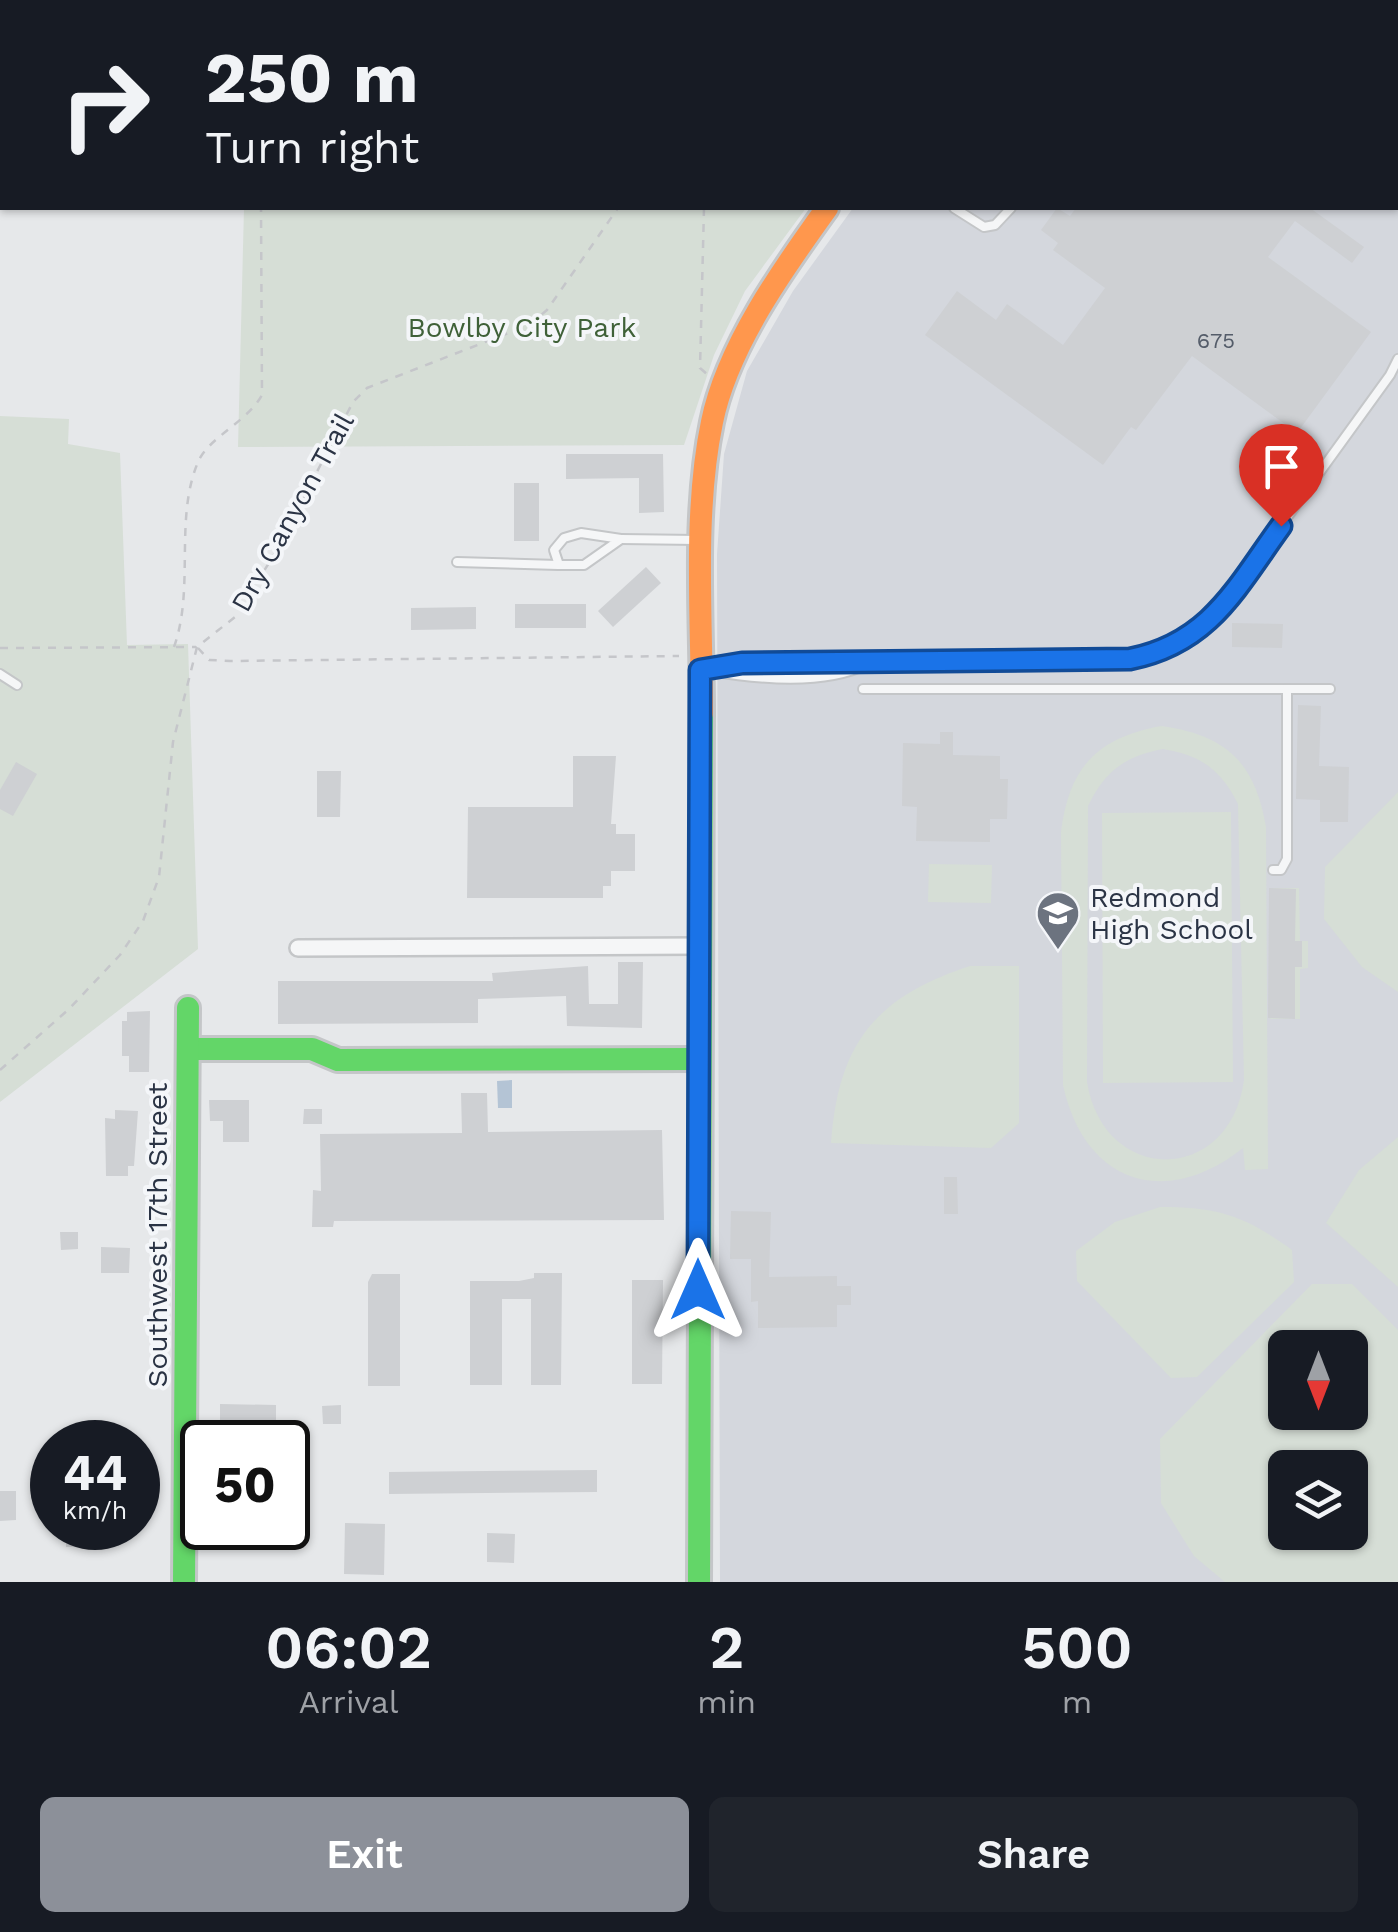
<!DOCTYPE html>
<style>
:root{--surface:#171b24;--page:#20242c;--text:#f1f3f6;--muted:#9ea1a6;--accent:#8c9099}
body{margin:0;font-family:"Work Sans",sans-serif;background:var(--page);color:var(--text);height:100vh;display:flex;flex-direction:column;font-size:38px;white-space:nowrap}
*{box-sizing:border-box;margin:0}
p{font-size:32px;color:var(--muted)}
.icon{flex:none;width:55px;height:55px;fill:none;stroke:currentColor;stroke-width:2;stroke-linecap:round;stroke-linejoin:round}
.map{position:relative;height:1582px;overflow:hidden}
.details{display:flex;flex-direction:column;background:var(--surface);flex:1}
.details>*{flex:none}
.banner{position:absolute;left:0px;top:0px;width:1400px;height:210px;box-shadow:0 2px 8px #0004;background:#171b24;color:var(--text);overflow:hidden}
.needle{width:65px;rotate:180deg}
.fabs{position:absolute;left:1268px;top:1330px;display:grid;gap:20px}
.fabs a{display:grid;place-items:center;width:100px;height:100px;border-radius:15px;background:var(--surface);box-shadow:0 2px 8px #0004;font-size:50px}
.speed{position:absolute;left:30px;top:1420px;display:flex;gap:20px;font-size:50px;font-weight:700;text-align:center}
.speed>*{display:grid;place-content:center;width:130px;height:130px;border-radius:50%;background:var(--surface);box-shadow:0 2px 8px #0004;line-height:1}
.speed small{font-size:25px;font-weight:400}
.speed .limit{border:5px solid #111;border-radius:15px;background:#fff;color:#111}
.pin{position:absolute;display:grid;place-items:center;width:85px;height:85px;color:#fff;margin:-102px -42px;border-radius:50% 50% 50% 0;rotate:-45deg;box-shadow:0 0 10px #0007}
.pin .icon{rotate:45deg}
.me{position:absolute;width:110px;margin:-55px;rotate:0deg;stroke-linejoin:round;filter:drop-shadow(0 0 8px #0008)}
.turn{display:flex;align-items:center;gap:35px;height:210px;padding:0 40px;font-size:45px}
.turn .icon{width:130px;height:130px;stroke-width:2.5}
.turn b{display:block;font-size:70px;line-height:85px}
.eta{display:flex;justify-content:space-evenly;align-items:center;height:170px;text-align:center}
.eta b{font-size:60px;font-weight:600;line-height:70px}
.primary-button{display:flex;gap:20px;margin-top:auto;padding:20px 40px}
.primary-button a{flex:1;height:115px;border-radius:15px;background:var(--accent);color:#fff;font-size:40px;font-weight:600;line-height:115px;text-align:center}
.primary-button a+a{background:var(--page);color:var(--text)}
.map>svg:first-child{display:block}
</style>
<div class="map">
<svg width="1398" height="1582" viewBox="0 0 1398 1582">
<rect width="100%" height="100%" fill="#e6e8ea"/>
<path fill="#d4d7dd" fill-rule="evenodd" d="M1010,0h388v1582h-678l-3,-1028 7,-100 23,-83 46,-80 60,-83h545v-206zM1285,1348h65v64h-65zM1285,1468h65v64h-65z"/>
<g fill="#d6ded6" fill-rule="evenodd">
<path d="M391,0h447l-450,2z"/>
<path d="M244,208h562l-61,83 -31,64 -30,90 -446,2z"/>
<path d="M0,416l69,3 -1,25 52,9 7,192 61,-1 10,305 -198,153z"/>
<path d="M1161,726c65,9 94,36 105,101l2,342 -23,1 -2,-22c-78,62 -159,35 -180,-63l-2,-253c8,-65 36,-94 100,-106zM1163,749c38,6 58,21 75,55l6,276c-14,105 -140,106 -157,2l1,-276c17,-35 37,-50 75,-57z"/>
<path d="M1398,792v200l-36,-25 -38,-48 1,-52z"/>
<path d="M1231,812l2,270 -130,1 -1,-270z"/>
<path d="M929,864l63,1 -1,38 -63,-1z"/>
<path d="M1270,888h29l1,53h8v27l-8,1v50h-30z"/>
<path d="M970,966h49v157l-28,25 -160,-5c7,-99 44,-146 139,-177z"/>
<path d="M1398,1137v150l-72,-64 33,-53z"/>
<path d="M1160,1207c59,0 85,9 132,43l2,32 -97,95 -26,1 -94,-97 -1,-30 39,-29z"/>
<path d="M1312,1284h40l46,46v252h-173l-31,-26 -33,-53 -1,-64zM1285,1348h65v64h-65zM1285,1468h65v64h-65z"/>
</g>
<path fill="#b4c4d5" d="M512,1080v28h-14l-1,-27z"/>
<g fill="#ced0d3">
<path d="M1057,208l13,8 6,-8h234l54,39 -12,16 -57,-42 -27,36 103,75 -74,101 -105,-77 -56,74 -5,-3 -28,38 -178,-130 32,-44 39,29 11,-16 56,41 42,-57 -52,-38 5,-7 -17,-13z"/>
<path d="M566,454h97l1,58 -25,1v-35l-73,1z"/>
<rect x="514" y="483" width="25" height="58"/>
<path d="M646,567l15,16 -48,44 -15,-16z"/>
<rect x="515" y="604" width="71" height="24"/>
<path d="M476,607v22l-65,1v-22z"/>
<path d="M1232,623l51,1 -1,24 -50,-1z"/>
<path d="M1298,705l23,1 -2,60 30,1 -1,55h-28v-22l-24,-1z"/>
<path d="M940,732h13v23l47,1v23h8l-1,40h-17v23l-74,-1 1,-34 -15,-1 1,-63 37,1z"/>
<path d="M573,756h43l-5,68h5v10h19v37h-24v15h-8v12h-136l1,-91h105z"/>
<path d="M16,762l21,12 -24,42 -13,-7v-19z"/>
<path d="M317,771h24l-1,46h-23z"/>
<path d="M1269,888l27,1 -1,52h7v26h-7v52l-27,-1z"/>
<path d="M618,962h25l-1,66 -75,-2 -1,-30 -88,3v24l-200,1v-43h215l-1,-8 96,-7 1,38h29z"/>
<path d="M150,1011l-1,61h-20v-16h-7v-35h5v-9z"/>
<path d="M461,1093h26l1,39 174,-2 2,90 -330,1 -1,6h-21l1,-37 8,1 -1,-57 142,-1z"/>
<path d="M209,1100h40v42h-26v-21h-13z"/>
<path d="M304,1109h18v15h-19z"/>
<path d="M115,1110l23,1 -4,55h-6v10h-22l-1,-58 10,1z"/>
<path d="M944,1177h13l1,37h-14z"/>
<path d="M731,1211l40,1 -2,65 68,-1v10h14v19h-14v22l-79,1v-27l-7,1v-43h-21z"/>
<path d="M60,1232h18v17l-17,1z"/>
<path d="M101,1247l29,1 -1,25h-28z"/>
<path d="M534,1273h28l-1,112h-30v-86h-29v86h-32v-104h49l15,-3z"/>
<path d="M372,1274h28v112h-32v-104z"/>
<path d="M632,1280h31l-1,104h-30z"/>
<path d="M220,1404l56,1v37h-56z"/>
<path d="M341,1405v19h-18l-1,-18z"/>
<path d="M597,1470v22l-208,2v-22z"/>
<path d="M0,1491h16v29l-16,1z"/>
<path d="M345,1523l40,1 -1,51 -40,-1z"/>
<path d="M66,1528h53v18l-53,1z"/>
<path d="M487,1533l28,1 -1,29 -27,-1z"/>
</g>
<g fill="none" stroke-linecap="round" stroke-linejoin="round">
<g stroke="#c4c6c8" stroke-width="12">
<g id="lane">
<path d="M1154,2v-2"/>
<path d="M954,208l30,19 11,-2 16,-17"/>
<path d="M581,533l40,6 -37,26h-25l-5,-15 10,-12z"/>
<path d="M621,539l76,1"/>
<path d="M457,562l101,3"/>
<path d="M704,669l38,-6 388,-4c35,-7 58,-19 85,-42l175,-242 8,-16"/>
<path d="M710,671c48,8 114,15 158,-7"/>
<path d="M0,674l17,11"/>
<path d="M863,689h467"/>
<path d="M1273,870h8l6,-11v-170"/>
</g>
</g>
<g stroke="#c4c6c8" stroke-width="20">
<g id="street">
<path d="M68,2l5,-2"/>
<path d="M0,24l2,-1"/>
<path d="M298,948l400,-2"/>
</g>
</g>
<g stroke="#c4c6c8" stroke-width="28">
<g id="fast">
<path d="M982,2l2,-2"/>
<path d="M188,1049h124l26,11 360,-1"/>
<path d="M184,1582l4,-574"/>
<path d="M699,1582l3,-869"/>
</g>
</g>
<g stroke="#c4c6c8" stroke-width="28">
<path id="slow" d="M702,713c0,-93 -9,-200 10,-291 15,-75 71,-153 115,-214"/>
</g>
<g stroke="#c5c6ca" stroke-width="2.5" stroke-dasharray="8 8" stroke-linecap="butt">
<path d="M520,0l2,2"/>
<path d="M404,2l4,-2"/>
<path d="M723,2v-2"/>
<path d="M704,208l-4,160 8,7"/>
<path d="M174,647c21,-59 0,-128 24,-185 10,-24 49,-40 64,-67l-1,-187"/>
<path d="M0,648l196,-1"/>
<path d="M198,648l11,12 21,1 449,-5"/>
<path d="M0,1070l69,-61 51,-54 23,-34 16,-44 14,-135 24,-95 38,-30 39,-62 79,-153 14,-14 162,-63 18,-15 71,-102"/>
</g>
<use href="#lane" stroke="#f5f6f7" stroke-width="8"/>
<use href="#street" stroke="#f5f6f7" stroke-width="15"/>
<use href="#fast" stroke="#63d668" stroke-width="22"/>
<use href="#slow" stroke="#ff974d" stroke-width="22"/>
</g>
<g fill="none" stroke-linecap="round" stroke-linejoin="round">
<g stroke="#114b97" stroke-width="25">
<path id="route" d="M698,1290l2,-620 42,-7 388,-4c80,-16 106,-71 151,-133"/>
</g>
<use href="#route" stroke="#1a73e8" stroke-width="18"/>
</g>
<defs>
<g id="school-pin" transform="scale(2.25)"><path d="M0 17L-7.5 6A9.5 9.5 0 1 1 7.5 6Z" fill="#6c737f" stroke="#f4f6f9"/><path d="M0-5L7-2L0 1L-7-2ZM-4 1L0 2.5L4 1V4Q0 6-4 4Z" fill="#fff"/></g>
</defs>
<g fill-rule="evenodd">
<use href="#school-pin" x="1058" y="913"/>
</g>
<g text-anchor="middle" stroke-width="8" stroke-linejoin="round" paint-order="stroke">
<g font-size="22" fill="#545c69">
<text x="1216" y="348">675</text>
</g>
<g font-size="28" fill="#3f6138" stroke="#f4f6f9">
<text x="522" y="337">Bowlby City Park</text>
</g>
<g font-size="28" fill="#2b3445" stroke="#f4f6f9">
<text transform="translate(292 512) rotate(-61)" y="10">Dry Canyon Trail</text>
<text transform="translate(157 1235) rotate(-90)" y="10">Southwest 17th Street</text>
</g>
<g font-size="28" fill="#2b3445" stroke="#f4f6f9" text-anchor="start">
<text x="1090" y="907">Redmond<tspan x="1090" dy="32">High School</tspan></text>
</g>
</g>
</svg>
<div class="fabs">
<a><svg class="needle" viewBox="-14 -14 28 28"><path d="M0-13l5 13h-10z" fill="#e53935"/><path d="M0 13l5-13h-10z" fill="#9ea1a6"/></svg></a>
<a><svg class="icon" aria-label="layers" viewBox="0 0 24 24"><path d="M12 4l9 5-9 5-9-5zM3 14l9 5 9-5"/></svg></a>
</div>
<div class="speed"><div>44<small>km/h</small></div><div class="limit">50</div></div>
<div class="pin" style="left:1281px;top:526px;background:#d93025"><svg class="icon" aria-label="arrive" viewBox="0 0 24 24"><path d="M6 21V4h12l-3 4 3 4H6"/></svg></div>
<svg class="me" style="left:698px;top:1290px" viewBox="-20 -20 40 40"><path d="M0-17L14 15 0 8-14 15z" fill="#1a73e8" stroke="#fff" stroke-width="4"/></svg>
<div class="banner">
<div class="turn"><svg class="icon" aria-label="right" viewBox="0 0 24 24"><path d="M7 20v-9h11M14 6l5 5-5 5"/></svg><div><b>250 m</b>Turn right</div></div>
</div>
</div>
<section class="details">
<div class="eta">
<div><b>06:02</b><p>Arrival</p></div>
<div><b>2</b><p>min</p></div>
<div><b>500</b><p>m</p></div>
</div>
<div class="primary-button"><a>Exit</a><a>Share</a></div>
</section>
